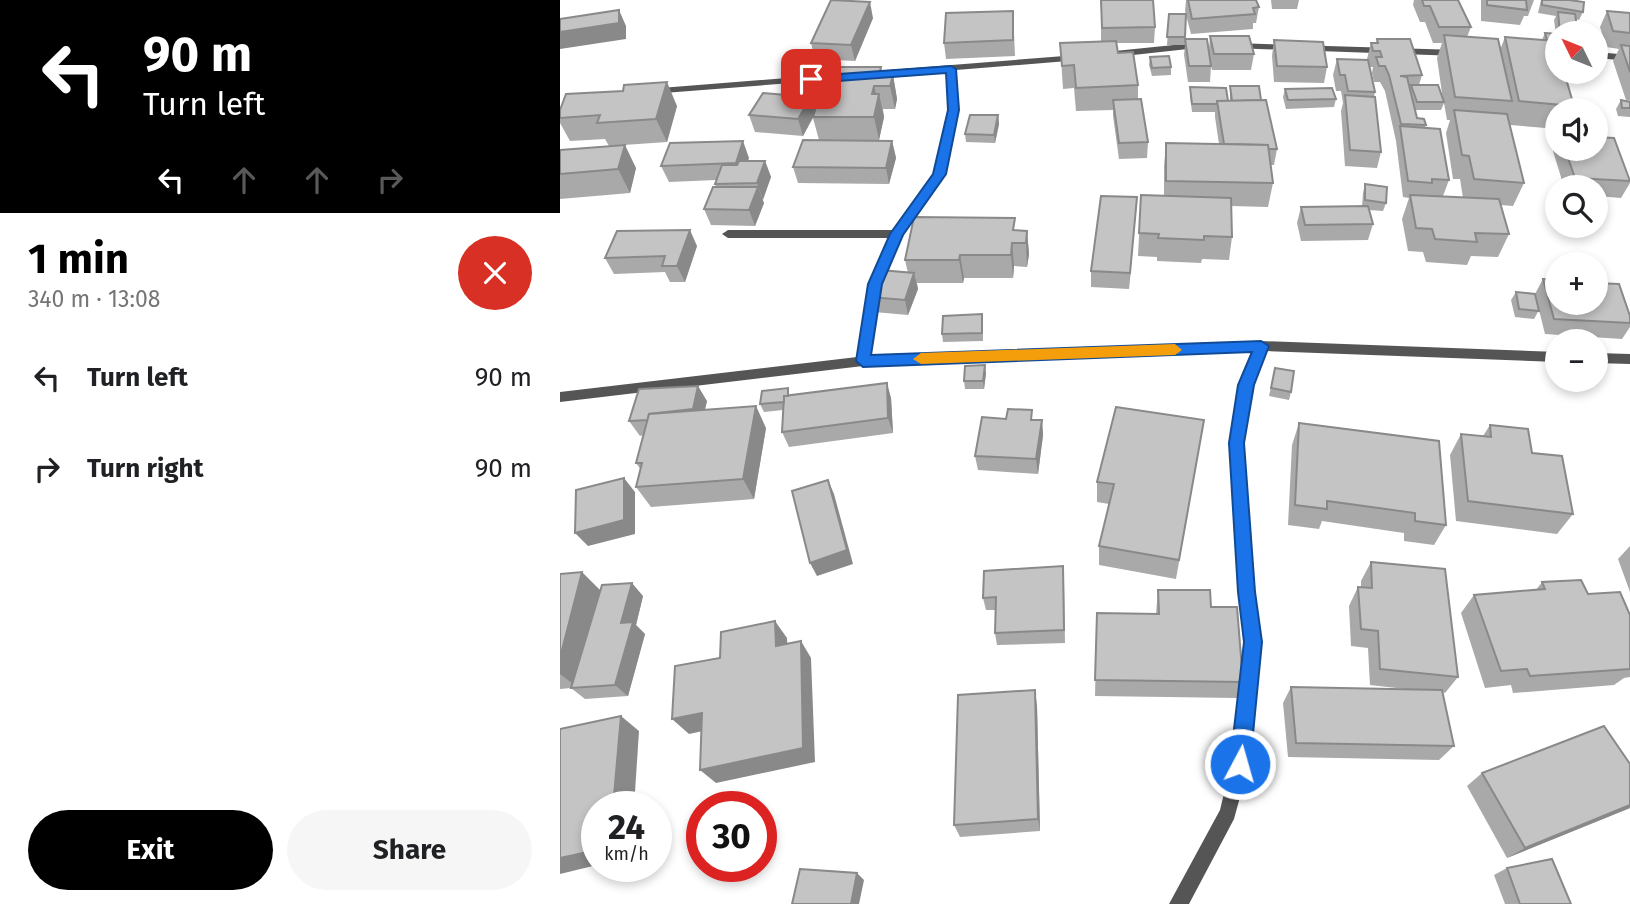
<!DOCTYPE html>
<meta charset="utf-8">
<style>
:root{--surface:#fff;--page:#f6f6f6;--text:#202124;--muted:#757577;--accent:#000}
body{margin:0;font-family:"Fira Sans",sans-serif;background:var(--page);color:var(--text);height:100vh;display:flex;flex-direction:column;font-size:26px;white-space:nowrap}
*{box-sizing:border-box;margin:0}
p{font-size:23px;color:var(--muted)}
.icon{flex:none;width:38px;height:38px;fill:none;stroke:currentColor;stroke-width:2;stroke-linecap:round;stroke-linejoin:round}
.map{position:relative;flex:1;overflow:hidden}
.panel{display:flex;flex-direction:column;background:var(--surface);width:560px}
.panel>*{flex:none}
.hud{background:#000;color:#fff;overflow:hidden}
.needle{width:46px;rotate:313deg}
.fabs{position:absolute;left:985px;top:21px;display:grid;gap:14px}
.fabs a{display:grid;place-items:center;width:63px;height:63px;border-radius:50%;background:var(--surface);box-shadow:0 4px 10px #0003;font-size:35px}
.speed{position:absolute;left:21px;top:791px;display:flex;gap:14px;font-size:35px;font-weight:700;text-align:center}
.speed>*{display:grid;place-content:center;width:91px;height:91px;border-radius:50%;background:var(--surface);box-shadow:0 4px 10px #0003;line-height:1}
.speed small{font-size:18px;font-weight:400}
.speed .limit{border:10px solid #d22;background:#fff;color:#111}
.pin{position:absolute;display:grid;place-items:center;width:60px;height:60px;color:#fff;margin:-30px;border-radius:14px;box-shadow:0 4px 10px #0006}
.me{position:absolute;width:77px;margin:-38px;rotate:6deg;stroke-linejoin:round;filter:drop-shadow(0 0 5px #0008)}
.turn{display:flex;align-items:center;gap:24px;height:147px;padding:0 28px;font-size:32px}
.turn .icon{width:91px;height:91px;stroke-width:2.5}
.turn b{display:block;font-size:49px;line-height:60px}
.lanes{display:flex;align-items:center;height:66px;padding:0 28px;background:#0003;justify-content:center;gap:35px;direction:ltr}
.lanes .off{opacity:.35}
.round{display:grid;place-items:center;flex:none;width:74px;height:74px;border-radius:37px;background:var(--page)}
.summary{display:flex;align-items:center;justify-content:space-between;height:119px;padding:0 28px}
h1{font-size:42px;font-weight:700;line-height:52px;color:var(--accent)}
.action{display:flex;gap:14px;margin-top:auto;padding:14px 28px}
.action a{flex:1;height:80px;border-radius:42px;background:var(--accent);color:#fff;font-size:28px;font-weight:700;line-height:80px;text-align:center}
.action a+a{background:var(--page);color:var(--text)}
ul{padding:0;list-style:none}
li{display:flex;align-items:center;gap:21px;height:91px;padding:0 28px}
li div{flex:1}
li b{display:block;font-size:26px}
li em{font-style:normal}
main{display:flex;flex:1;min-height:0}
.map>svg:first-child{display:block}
</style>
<main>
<section class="panel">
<div class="hud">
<div class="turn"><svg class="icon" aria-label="left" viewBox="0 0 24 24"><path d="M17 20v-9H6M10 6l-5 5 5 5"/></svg><div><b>90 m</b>Turn left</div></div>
<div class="lanes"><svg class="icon" aria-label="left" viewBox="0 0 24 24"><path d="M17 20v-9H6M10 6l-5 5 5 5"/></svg><svg class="icon off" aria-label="ahead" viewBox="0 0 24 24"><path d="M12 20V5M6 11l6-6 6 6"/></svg><svg class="icon off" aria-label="ahead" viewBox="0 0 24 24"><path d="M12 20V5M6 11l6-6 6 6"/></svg><svg class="icon off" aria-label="right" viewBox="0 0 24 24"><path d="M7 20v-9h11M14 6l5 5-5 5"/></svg></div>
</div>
<div class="summary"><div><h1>1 min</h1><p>340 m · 13:08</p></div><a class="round" style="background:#d93025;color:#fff"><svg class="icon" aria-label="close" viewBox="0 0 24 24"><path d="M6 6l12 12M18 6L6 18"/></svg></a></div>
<ul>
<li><svg class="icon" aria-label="left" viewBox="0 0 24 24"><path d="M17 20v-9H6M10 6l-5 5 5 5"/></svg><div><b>Turn left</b></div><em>90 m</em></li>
<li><svg class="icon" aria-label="right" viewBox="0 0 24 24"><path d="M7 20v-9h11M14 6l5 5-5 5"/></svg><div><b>Turn right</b></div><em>90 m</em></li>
</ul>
<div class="action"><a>Exit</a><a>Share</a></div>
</section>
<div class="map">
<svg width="1070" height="904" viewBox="0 0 1070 904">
<rect width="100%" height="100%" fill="#fff"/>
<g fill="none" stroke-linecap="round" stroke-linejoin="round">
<g fill="#555" fill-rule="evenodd">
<path d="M643,42l3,1v4l-91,10 -5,-3 5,-3z"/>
<path d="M674,43l224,7 5,3 -5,3 -227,-8 -2,-2z"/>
<path d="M1036,52l34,3v6l-34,-3z"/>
<path d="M517,55l3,1v4l-124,10 2,40 -14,64 -42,61 -21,49 -11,72 391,-15 297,11v10l-292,-11 -13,34 -9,58 10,149 7,50 -12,122 -15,55 -45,85h-20l51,-94 11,-46 14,-122 -7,-50 -8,-149 9,-58 14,-34 -390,15 -303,36v-10l297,-35 12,-73 21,-46h-162l-6,-4 6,-4h166l40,-56 14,-64 -2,-39 -295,23 -3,-1v-4z"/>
<path d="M1036,353l34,1v10l-34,-1z"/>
</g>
</g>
<g fill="#a9a9a9" fill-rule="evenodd">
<path d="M541,0l54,27 -1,16h-37l1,10 20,32v14l10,43 -1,16 -28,1 -6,-43v-6l-37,1 -2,-23 -11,1 -3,-46 41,-2z"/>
<path d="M626,0h70l3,7 -3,16h-3v6l-62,5 -6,-23z"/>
<path d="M711,0h28l-2,9h-25z"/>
<path d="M854,0h44l13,27 -4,10 33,13 5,-13 37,3 3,-7 11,1 -2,-14 2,-4 -18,-3 3,-13h28l14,12 -4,8 -3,-1 2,14h-20v39l16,34 -2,4h-14v19l-48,-4 14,58 -11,23 -12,-1 8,29 -11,23 -27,-1 -4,9 -41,-3 -3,-10 -15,-1 -6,-32 7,-21 -6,-1 -7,-56 -11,-50 -5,-9h-6l-2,-9 1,-6h-3l5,25 -1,5 7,55 -4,16 -32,-2 -4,-55 2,-8 -2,-12h-5l-3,-16 4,-16h30l4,-16h5l1,-4 45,36 -3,10 24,15 -6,-42 5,-15h-9l-8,-21h-5l-7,-17zM884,103l3,17h3l-4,13 7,46h7l3,19 -35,-2h15l6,-16 -24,-52 1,-3 -9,-7 -2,-8h26z"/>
<path d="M921,0h53l-6,16h-4l-4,9 -39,-4z"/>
<path d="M453,11l2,45 -69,3 -2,-16z"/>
<path d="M1047,11l23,2v88l-4,-1 -13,-39 6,-12 -13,-2 -6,-20z"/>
<path d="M609,14h17l-1,25 24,11 1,-14 44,18 -3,16h-39l-1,-4 -1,16h-22l-4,-27 1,-10h-18z"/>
<path d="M313,18l-18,43 -40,-2 -4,-16z"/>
<path d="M714,40l53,27 -3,16 -50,-1 -2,-26z"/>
<path d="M590,57l21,10v8l-19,1 -3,-11z"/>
<path d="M321,67l2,8h10l4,24 -2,10h-12l1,8 -5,23h-60l-6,-22 -10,18 -48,-4 -6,-17 62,-18 4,13 16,-21z"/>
<path d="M670,86l31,14 16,49 -3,16h-4l3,18 -5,24 -37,-1 1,31 -3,23 -27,-1 -1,4 -44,-2v-4l-19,-1 3,-61h23v-29l2,-23 53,1 -4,-27v-5h-23l-2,-16v-9l40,14z"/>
<path d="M725,89l51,10 -2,8 -48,2 -3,-12z"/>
<path d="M1061,100l9,2v15l-12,-1 -2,-7z"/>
<path d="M117,106l-10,36 -58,4 -4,-7 -35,2 -10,-18v-13z"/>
<path d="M438,115l1,9 -4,19 -29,-1 -1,-8z"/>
<path d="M332,141l4,17 -7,26 -91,-1 -5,-16z"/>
<path d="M998,142v7h38l34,31v3l-9,15 -25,-2v-9h-32l-11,-36z"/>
<path d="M0,150l76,18 -6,25 -70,6z"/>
<path d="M189,158l-2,3h18l6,16 -9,23 2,3 -9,23 -44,-1 -7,-16 12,-22 -1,-3 1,-4 -47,2 -8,-16z"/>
<path d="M805,184l21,19 -3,8 -14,-1 4,14 -5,16 -67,1 -4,-18 4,-16 61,-1 1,-13z"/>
<path d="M577,197l-8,92 -38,-2v-16z"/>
<path d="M456,230l11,1 2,23 -2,13 -13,-1 -1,12h-49l-1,5h-46l1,6 -10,26 -34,-3 -4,-15 38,-24 -3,-13z"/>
<path d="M137,246l-12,36h-15l-5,-10 -51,2 -9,-16z"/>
<path d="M983,279l87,37v11l-8,12 -77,-5 -6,-24 -5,9 -19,-2 -4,-17 5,-8 19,2z"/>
<path d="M422,314l1,8v19l-40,1 -1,-8z"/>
<path d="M715,368l16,24 -2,8 -20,-4z"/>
<path d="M426,373l-2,16h-19l-1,-8z"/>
<path d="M231,395l100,3 2,35 -104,14 -7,-15 1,-22 -19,2 -4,-8z"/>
<path d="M147,401l-2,9 61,18 -12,71 -103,8 -15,-20 5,-17 -5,-7 7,-28 -3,1 -11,-15z"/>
<path d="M446,419l36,1 1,15 -5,39 -60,-4 -3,-14z"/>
<path d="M644,420l-28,159 -77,-14v-19l10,-42 -12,-2v-20z"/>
<path d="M739,423l147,102 -12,20 -30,-4v-8l-82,-12 -3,8 -31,-4 4,-80z"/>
<path d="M930,425l42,28 41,61 -16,20 -101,-13 -6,-66 11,-21 22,2z"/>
<path d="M1070,546v46l-12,-33z"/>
<path d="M811,562l87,115 -13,16 -3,-1 12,54 -15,14 -151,-3 -5,-54 8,-16 123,3 -44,-5 -2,-37 -17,-2 -2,-40 9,-19 3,1v-7z"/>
<path d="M0,574l40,16 43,6 -7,29 9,9 -17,62 -43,3 -14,-11 -11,1z"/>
<path d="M504,579l1,64 -68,2 -2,-12 1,-23h-10l-3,-12z"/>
<path d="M982,582l46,12 42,21v62l-6,1 -10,7 -101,8 -2,-8 -26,3 -24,-75 13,-18 62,-5z"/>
<path d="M598,590l53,17 32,75 -6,16 -142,-2 2,-83 59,1z"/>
<path d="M477,706l3,125 -80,6 -6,-12z"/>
<path d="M1070,764v44l-123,50 -40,-72 15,-13z"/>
<path d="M947,868l64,36h-66l-11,-29z"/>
</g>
<g fill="#898989">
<path d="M310,2l3,16 -18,43 -4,-16z"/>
<path d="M59,10l7,16v13l-66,10v-17z"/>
<path d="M333,75l4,24 -2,10 -5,-23z"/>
<path d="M107,82l10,24 -10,36 -11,-23z"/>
<path d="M314,86l4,15 1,-7 5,23 -5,23 -5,-23 -2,-23z"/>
<path d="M251,97l4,16 -12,23 -5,-17z"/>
<path d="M438,115l1,9 -4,19 -1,-8z"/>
<path d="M183,141l6,17 -7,21 -6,-16z"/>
<path d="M332,141l4,17 -7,26 -3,-16z"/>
<path d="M65,145l11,23 -6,25 -12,-24z"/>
<path d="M205,161l6,16 -8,23 -6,-17z"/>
<path d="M198,187l6,16 -9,23 -6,-16z"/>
<path d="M577,197l-1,16 -7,76 1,-16z"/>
<path d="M130,230l7,16 -12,36 -8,-16z"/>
<path d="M467,231l2,23 -2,13 -1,-24z"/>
<path d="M452,243l2,23 -1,12 -2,-23z"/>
<path d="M400,255l4,23 -1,5 -4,-23z"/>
<path d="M354,273l4,16 -10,26 -3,-15z"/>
<path d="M425,365l1,8 -2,16 -1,-8z"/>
<path d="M327,383l4,15 2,35 -5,-15z"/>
<path d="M138,386l9,15 -6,23 -8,-15z"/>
<path d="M196,406l10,22 -12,71 -11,-20z"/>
<path d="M482,420l1,15 -5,39 -2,-15z"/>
<path d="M64,478l11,14v42l-47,12 -13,-13z"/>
<path d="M268,480l6,14 19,70 -36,12 -7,-13z"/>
<path d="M22,572l18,18 -23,97 -17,-13v-16z"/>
<path d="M72,583l11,13 -7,29 9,9 -17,62 -13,-11 6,-62z"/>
<path d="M215,621l12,17 1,25 -12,-17z"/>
<path d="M241,641l10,17 4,104 -99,21 -16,-13z"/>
<path d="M475,690l2,16 3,125 -2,-12z"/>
<path d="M142,713l15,15 -28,6 -17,-15z"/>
<path d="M61,716l18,15 -5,76h-21z"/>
<path d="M1070,805v3l-123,50 18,-10z"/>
<path d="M37,850v15l-37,9v-16z"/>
<path d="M297,873l7,7 -5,24h-8z"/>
</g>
<g fill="#c4c4c4" stroke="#898989" stroke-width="2">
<path d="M271,0l39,2 -19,43 -40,-2z"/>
<path d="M541,0h52l2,27 -53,1z"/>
<path d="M628,0h68l3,7 -6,1 2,6 -63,5z"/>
<path d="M862,0h36l13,27h-32l-9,-21h-6z"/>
<path d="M927,0h39l1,10 -40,-5z"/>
<path d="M982,0h27l15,2 -1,10 -41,-7z"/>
<path d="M59,10v13l-59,9v-13z"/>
<path d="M453,11v29l-69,3 2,-30z"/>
<path d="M1047,11l23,2v20l-17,-2z"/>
<path d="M998,12l17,2 3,19h-18z"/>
<path d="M609,14h17l-1,23h-18z"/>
<path d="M985,33l13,1v7l-11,-1z"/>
<path d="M884,35l54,4 14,62 -57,-4z"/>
<path d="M650,36h39l5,18h-40z"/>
<path d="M945,37l51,4 2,6v25h6l10,34 -55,-5z"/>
<path d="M625,39h22l4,27h-22z"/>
<path d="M817,39h33l12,36 -22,1 7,1 10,41 7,1 2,6 -25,-1 -12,-49 -4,-9h-6l-3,-9h6l-2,-6h-7l-2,-8h7z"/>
<path d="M714,40l49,2 4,25 -50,-1z"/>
<path d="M556,41l2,12 15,-1 5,33 -62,3 -2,-23 -12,1 -2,-23z"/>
<path d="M1061,45l9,1v26z"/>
<path d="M609,56l2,11 -19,1 -2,-11z"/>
<path d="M777,59l31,1 7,32 -27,-1 -3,-16h-5z"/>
<path d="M277,67h44l-2,8h14l-3,11h-16l-2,8h7l-5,23h-61l8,-28h10z"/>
<path d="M107,82l-11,37 -59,4 3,-8 -40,3v-8l6,-16 57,-3 1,-6z"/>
<path d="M851,85h27l6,17h-27z"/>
<path d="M670,86h29l2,14 -29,1z"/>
<path d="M630,87l36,1 2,13h-11v3h-25z"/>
<path d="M772,88l4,11 -48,1 -3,-11z"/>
<path d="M203,93l48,4 -13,22 -49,-4z"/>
<path d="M785,95l30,2 6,55 -31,-2z"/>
<path d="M581,99l7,43 -29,1 -6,-43z"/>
<path d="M706,100l11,49h-9v-4l-44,-1 -7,-43z"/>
<path d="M1061,100l9,2v6h-8z"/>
<path d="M894,110l53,4 17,69 -50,-4 -5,-23 -7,-1z"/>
<path d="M410,115h28l-4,20 -29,-1z"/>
<path d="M840,126l40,3 9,51 -17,-1v4l-24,-2z"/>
<path d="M1036,137l18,1 16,43 -55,-3 -10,-29h31z"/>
<path d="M243,140l89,1 -6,27 -93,-1z"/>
<path d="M183,141l-7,22 -75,3 9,-23z"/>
<path d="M606,143l102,2 5,38 -107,-2z"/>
<path d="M65,145l-7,24 -58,5v-24z"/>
<path d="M179,161h26l-8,22 -42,1 7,-19h15z"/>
<path d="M805,184l22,3 -1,16 -21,-3z"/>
<path d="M153,187h45l-9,23 -45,-1z"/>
<path d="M581,195l90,3 1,39 -28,-1v4l-46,-2 1,-4 -20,-1z"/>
<path d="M850,195l89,4 10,35 -34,-1 2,9 -42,-3 -3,-10 -16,-1z"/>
<path d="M541,196l36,1 -7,76 -39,-2z"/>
<path d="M808,206l5,18 -68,1 -4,-18z"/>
<path d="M354,217l101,1 -2,12 14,1 -1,12h-14l-1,12h-51l-1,5h-54z"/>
<path d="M130,230l-13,36h-15l3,-10 -60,2 12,-27z"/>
<path d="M320,270l34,3 -9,27 -35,-3z"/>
<path d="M983,279l15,1v23h38v-20l23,1 11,32v7l-76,-4z"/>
<path d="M956,292l19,2 4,17 -20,-2z"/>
<path d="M422,314v19l-40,1 1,-18z"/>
<path d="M425,365l-2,16h-19l1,-15z"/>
<path d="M715,368l19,3 -3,21 -20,-4z"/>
<path d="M327,383l1,35 -106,14 2,-36z"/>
<path d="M138,386l-5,23 -44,5 -1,6 -19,1 10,-32z"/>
<path d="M228,388v8h-4v6l-24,2 2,-13z"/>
<path d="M196,406l-13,73 -107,8 6,-24h-6l13,-49z"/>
<path d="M556,407l88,13 -25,140 -80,-14 15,-62 -17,-2z"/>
<path d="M448,409l24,1 -1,10h11l-6,39 -61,-3 7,-39 24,2z"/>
<path d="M739,423l140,18 7,84 -31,-4v-8l-88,-12v8l-32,-4z"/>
<path d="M930,425l38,4 4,24 30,3 11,58 -105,-13 -7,-67 30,3z"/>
<path d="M64,478v42l-49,13 1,-43z"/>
<path d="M268,480l19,70 -37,13 -18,-72z"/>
<path d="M811,562l74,7 13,108 -78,-8 -2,-38 -17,-2 -3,-42 14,1z"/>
<path d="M503,566l1,64 -69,3 1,-36 -13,1 1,-27z"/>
<path d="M22,572l-22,86v-84z"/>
<path d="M1021,580l7,14 32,-2 10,23v54l-100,7 -3,-7 -26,2 -27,-76 71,-6 -3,-7z"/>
<path d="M72,583l-11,40 12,-1 -18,63 -44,3 31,-103z"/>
<path d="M598,590h52l1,17h26l6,75 -148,-2 2,-67 62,1z"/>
<path d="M215,621l1,25 25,-5 2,107 -103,22 2,-57 -30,6 3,-53 45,-8 1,-26z"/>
<path d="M731,687l151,3 12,56 -158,-3z"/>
<path d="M475,690l3,129 -84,6 4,-130z"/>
<path d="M61,716l-8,91h-16v43l-37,8v-129z"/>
<path d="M1044,726l26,38v41l-105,43 -43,-75z"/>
<path d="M992,859l19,45h-51l-13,-36z"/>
<path d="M240,869l57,4 -6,31h-59z"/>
</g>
<path fill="#1a73e8" stroke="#114b97" stroke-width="2" d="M391,66l5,3 3,41 -13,64 -43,61 -21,49 -11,71 390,-14 8,5 -15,39 -10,58 11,149 7,50 -12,122 -3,7 -7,3 -7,-3 -3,-7 14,-122 -6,-50 -9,-149 9,-58 14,-33 -389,15 -7,-6 12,-77 22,-50 43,-60 15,-64 -2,-37 -135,10 -5,-4 5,-3z"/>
<path fill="#f59e0b" d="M615,344l7,6 -7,5 -254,9 -8,-5 8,-6z"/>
</svg>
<div class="fabs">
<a><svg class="needle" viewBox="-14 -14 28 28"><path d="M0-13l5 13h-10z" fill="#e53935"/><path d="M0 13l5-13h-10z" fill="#757577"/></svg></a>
<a><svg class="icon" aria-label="sound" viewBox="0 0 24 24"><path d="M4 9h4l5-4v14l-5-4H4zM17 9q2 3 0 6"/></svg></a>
<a><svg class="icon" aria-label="search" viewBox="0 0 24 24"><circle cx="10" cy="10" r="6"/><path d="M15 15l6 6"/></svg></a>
<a>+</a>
<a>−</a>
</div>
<div class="speed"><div>24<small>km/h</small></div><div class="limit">30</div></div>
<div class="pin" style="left:251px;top:79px;background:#d93025"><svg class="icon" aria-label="arrive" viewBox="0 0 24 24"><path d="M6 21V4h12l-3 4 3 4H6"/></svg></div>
<svg class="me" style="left:680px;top:764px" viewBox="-20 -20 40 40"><circle r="17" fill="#1a73e8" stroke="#fff" stroke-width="3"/><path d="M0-11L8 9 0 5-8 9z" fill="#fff"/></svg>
</div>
</main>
